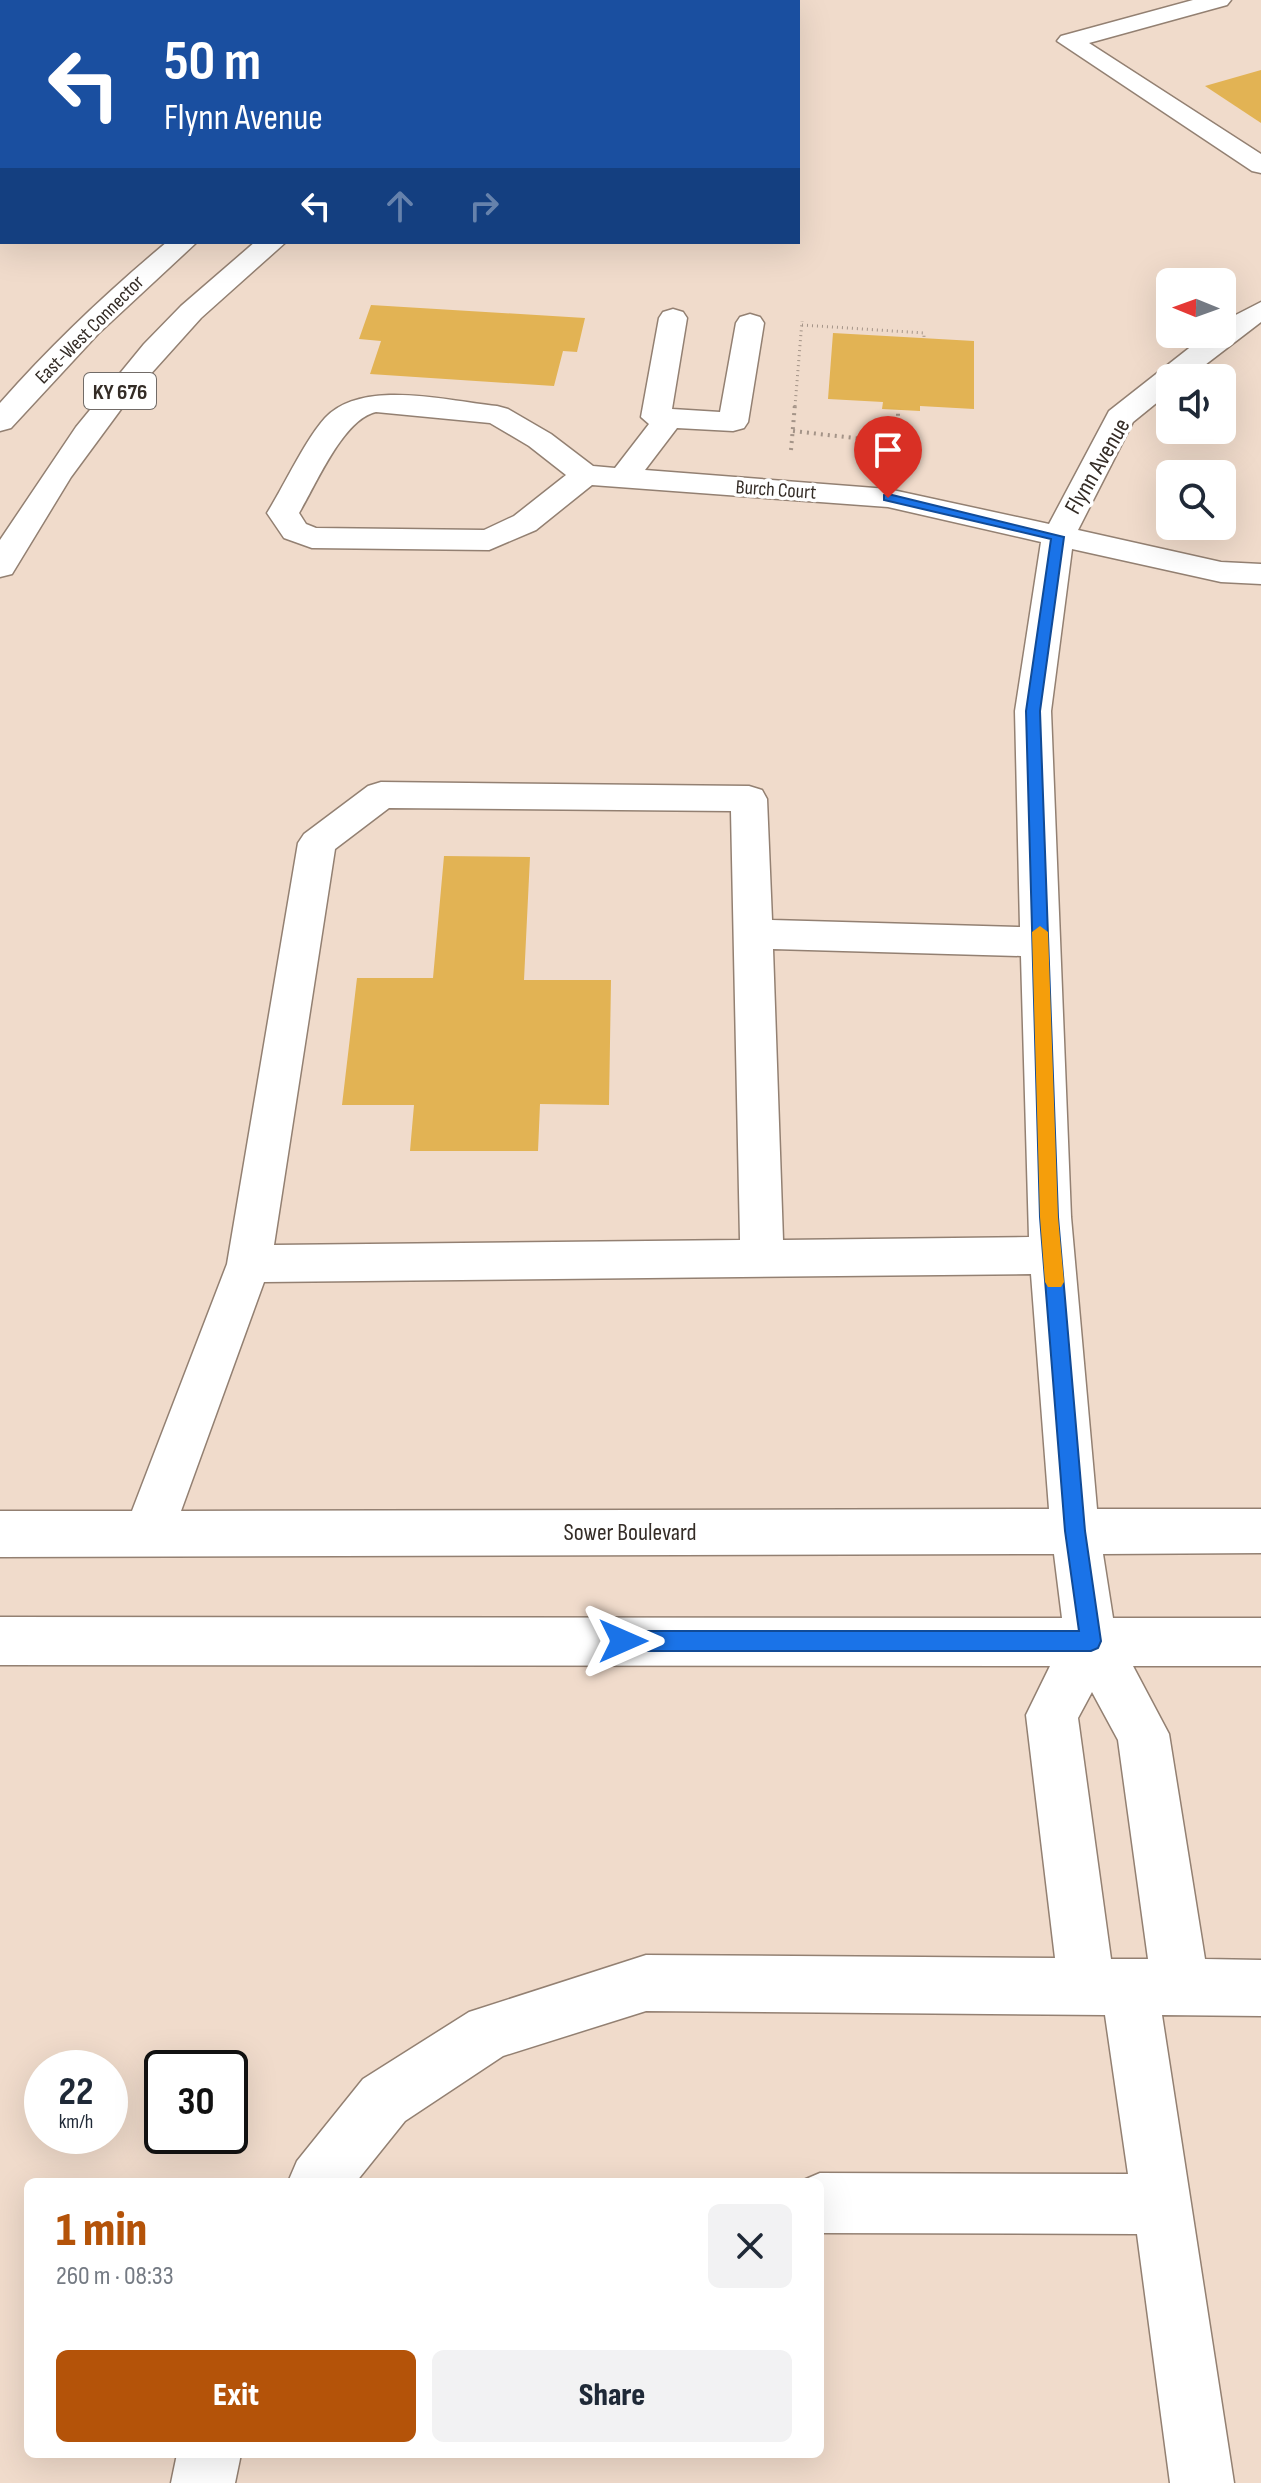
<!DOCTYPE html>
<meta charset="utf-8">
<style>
:root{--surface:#fff;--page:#f2f2f3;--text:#1f2937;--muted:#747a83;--accent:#b45309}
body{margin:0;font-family:"Sofia Sans Condensed",sans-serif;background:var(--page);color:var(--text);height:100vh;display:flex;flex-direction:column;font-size:30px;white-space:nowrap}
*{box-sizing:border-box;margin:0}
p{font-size:26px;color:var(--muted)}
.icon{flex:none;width:44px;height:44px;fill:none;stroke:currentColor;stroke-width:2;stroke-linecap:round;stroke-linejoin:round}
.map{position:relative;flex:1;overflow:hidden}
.sheet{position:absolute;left:24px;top:2178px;width:800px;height:280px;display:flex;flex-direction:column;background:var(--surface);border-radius:12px;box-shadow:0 8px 32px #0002}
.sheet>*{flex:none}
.banner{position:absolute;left:0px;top:0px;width:800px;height:244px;box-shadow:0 8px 32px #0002;background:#1a4fa0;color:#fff;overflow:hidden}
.needle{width:52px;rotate:271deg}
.buttons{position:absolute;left:1156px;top:268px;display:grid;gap:16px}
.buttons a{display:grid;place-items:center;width:80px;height:80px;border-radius:12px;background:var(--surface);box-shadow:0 8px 32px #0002;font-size:40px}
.speed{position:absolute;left:24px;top:2050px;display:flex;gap:16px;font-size:40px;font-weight:700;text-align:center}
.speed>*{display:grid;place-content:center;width:104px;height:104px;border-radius:50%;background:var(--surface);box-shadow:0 8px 32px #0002;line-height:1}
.speed small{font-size:20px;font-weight:400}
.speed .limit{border:4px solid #111;border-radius:12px;background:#fff;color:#111}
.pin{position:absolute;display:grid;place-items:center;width:68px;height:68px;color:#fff;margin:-82px -34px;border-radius:50% 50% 50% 0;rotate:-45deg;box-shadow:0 0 8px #0007}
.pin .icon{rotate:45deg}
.me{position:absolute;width:88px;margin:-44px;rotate:90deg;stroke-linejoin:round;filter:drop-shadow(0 0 6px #0008)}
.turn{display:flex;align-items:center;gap:28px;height:168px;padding:0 32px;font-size:36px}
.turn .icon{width:104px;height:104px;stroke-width:2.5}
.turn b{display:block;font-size:56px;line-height:68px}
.lanes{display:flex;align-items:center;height:76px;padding:0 32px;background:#0003;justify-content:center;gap:40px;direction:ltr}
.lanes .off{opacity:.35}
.round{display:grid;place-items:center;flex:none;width:84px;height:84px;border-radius:12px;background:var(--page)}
.head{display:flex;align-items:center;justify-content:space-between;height:136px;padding:0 32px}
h1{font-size:48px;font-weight:800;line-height:60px;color:var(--accent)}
.button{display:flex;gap:16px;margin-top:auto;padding:16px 32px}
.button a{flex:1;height:92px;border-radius:12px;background:var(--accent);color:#fff;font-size:32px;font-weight:800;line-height:92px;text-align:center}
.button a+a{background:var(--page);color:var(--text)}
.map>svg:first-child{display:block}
</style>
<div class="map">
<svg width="1261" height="2483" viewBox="0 0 1261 2483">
<rect width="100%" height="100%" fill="#f0dbcb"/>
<g fill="#e2b354">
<path d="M1261,70v53l-56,-37z"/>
<path d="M371,305l214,13 -8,34 -14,-1 -9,35 -184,-12 11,-33 -22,-2z"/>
<path d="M833,333l141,8v68l-54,-3v5l-38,-2 1,-7 -55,-3z"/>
<path d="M444,856l86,1 -6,123h87l-2,125 -69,-1 -2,47h-128l4,-46h-72l15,-127h76z"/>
</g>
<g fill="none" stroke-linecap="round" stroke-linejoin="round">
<g stroke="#938072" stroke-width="3">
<g id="minor">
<path d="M420,0h26l-28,2z"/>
<path d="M1193,0h38l-4,5 -138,38 172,111v19l-9,-2 -195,-130 4,-5z"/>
<path d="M0,216h2l-2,17z"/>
<path d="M1261,302v20l-73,56h-18v14l-37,30 -55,108 143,32 40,2v20l-40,-2 -149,-33 -21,162 20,506 26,292h164v44l-158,1 10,64h148v48h-128l36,68 36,225 56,1v56l-99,-1 72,468h-64l-33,-249 -317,-1v-51h-21l21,-9 308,1 -23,-159 -459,-4 -143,45 -98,65 -49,61h-68l9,-21 66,-82 106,-67 177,-57 409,3 -29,-243 24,-49 -1050,-1v-48l1062,1 -8,-64 -1054,3v-46h132l95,-247 71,-421 6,-9 64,-48 13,-4 368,4 13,4 5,9 5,121 248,7 -5,-216 26,-169 -153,-35 -296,-22 -56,45 -47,20 -177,-2 -28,-10 -17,-25c17,-27 38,-73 58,-95 37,-40 123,-17 172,-12l11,3 43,25 42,32 22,2 34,-44 -8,-7 18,-99 4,-6 10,-3 10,3 4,6 -15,91 48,3 16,-89 4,-6 10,-3 10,3 4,6 -16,99 -4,6 -11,3 -56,-3 -32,42 243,19 161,35 60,-113 98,-77h15v-12zM376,412l114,11 39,23 37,29 -52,41 -30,14 -168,-2 -10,-4 -7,-11c17,-28 44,-94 77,-101zM389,808l342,3 9,429 -466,5 61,-396zM773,949l248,7 8,281 -246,3zM1031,1274l18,235 -868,2 83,-229zM1092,1692l26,48 30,219h-37l-33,-241z"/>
<path d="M177,2454h64l-6,29h-64z"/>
</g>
</g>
<g stroke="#938072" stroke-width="3">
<g id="major">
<path d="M615,0h28l-30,2z"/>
<path d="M730,0h28l-30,2z"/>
<path d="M167,242h30l-99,92 -87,94 -11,3v-28c51,-58 107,-111 167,-161z"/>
<path d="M255,242h31l-85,76 -71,79 -59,80 -59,97 -12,3v-37l76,-113 68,-83 37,-38z"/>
</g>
</g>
<g stroke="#a49488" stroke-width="3" stroke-dasharray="1 4" stroke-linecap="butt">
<path d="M802,325l122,8v5"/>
<path d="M795,406l7,-85"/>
</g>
<g stroke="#a49488" stroke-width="4" stroke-dasharray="2 5" stroke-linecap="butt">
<path d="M793,431l105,12v-34"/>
<path d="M791,450l4,-46"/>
</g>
<use href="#minor" fill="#fff" fill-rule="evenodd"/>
<use href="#major" fill="#fff" fill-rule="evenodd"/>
<g stroke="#6c6057" stroke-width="6">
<path id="rail" d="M109,2l4,-2"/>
</g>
<use href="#rail" stroke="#fff" stroke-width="4" stroke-dasharray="11" stroke-linecap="butt"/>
</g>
<path fill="#1a73e8" stroke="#114b97" stroke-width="2" d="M888,494l176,43 -24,174 18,506 27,314 16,110 -3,7 -7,3h-468l-7,-3 -3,-7 3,-7 7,-3h456l-14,-100 -25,-314 -14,-506 25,-172 -167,-39v-5z"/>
<path fill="#f59e0b" d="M1040,926l8,6 10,285 6,65 -3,5h-13l-3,-5 -5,-65 -8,-285z"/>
<g text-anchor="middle" stroke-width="7" stroke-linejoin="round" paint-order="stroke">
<g font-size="20" fill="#342c26" stroke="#fff">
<text transform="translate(89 329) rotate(-45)" y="7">East-West Connector</text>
<text transform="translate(776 489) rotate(4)" y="7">Burch Court</text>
</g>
<rect fill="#fff" stroke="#716b67" stroke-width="2" x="84" y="373" width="72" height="36" rx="6"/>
<g font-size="22" font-weight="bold" fill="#342c26">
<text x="120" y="399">KY 676</text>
</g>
<g font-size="24" fill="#342c26" stroke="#fff">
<text transform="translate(1097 466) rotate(-60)" y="8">Flynn Avenue</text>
<text x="630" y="1540">Sower Boulevard</text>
</g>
</g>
</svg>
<div class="buttons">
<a><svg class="needle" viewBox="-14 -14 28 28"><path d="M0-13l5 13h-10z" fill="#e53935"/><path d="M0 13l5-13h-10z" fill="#747a83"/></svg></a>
<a><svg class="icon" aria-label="sound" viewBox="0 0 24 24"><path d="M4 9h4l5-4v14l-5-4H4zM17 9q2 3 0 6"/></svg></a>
<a><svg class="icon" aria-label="search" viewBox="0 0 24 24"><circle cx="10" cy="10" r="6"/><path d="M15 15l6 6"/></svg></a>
</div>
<div class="speed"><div>22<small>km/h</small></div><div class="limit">30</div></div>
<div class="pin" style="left:888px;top:498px;background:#d93025"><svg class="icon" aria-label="arrive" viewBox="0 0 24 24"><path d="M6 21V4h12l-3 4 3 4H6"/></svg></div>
<svg class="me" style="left:623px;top:1641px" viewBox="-20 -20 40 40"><path d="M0-17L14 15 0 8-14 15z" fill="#1a73e8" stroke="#fff" stroke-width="4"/></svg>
<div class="banner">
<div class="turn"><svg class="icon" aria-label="left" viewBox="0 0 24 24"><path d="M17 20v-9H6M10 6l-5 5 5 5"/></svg><div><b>50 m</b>Flynn Avenue</div></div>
<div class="lanes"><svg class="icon" aria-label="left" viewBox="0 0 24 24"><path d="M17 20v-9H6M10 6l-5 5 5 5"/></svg><svg class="icon off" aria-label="ahead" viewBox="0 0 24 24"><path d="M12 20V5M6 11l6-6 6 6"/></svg><svg class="icon off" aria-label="right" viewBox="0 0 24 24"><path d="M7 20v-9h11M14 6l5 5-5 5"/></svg></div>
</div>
<section class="sheet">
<div class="head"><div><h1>1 min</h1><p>260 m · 08:33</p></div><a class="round"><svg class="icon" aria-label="close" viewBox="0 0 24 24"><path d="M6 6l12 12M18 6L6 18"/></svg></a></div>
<div class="button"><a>Exit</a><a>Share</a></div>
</section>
</div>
